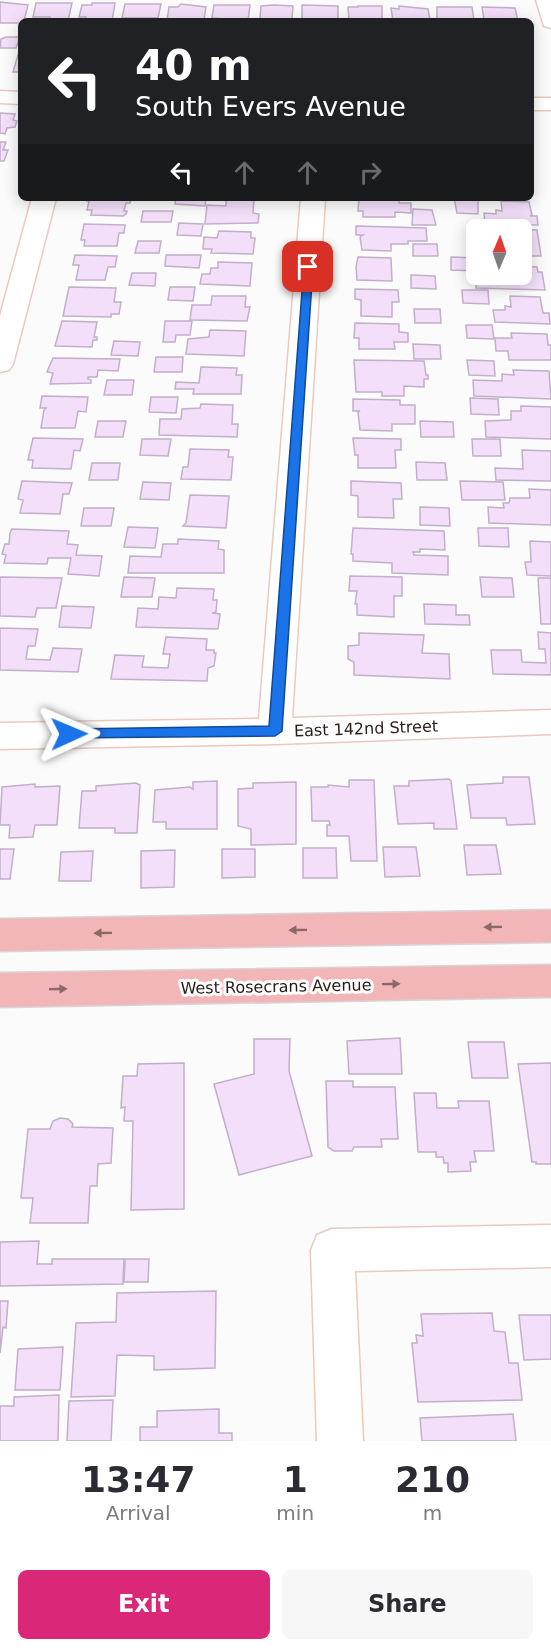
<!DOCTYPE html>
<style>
:root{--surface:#fff;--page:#f7f7f7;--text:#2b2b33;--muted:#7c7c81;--accent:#db2777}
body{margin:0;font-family:"DejaVu Sans",sans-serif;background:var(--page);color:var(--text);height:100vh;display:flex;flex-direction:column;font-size:22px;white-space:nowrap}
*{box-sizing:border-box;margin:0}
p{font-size:20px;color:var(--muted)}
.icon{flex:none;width:33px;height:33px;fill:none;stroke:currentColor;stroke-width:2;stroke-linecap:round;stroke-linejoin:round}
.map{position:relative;height:1441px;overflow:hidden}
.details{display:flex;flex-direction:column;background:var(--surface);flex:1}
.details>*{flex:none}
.banner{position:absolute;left:18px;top:18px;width:516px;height:183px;border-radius:9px;box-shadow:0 3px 15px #0003;background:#202124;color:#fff;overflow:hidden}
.needle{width:39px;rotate:2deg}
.buttons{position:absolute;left:466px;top:219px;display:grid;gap:12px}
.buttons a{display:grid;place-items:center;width:66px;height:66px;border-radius:9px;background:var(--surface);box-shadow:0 3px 15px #0003;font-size:30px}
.pin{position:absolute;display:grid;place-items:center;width:51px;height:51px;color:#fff;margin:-26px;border-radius:12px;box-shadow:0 3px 9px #0006}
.me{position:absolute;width:66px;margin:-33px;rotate:89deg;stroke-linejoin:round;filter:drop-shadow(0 0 4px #0008)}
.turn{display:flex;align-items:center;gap:21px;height:126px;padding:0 18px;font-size:27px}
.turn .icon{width:78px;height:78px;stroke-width:2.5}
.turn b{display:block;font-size:42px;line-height:51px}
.lanes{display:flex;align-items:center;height:57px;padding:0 18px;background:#0003;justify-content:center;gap:30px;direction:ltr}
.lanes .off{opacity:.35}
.eta{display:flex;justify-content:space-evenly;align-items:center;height:102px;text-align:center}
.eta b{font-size:36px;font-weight:700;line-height:42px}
.action{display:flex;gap:12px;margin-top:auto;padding:12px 18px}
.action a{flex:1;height:69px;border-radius:9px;background:var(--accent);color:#fff;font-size:24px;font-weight:700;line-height:69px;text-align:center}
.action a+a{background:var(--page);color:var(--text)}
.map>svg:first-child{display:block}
</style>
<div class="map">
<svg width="551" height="1441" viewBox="0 0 551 1441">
<rect width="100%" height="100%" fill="#fbfbfb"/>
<g fill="#f3dff9" stroke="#c2afc8" stroke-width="1.5">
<path d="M0,2l28,3 -4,16 -3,2h-21z"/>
<path d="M36,3h36l-4,18h-19l1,-4h-17z"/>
<path d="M92,3h23l-3,18h-27l1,-4h-7l3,-12h10z"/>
<path d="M125,4h36l-3,14h-36z"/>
<path d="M181,4l25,3 -2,12 -37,2 2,-14h9z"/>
<path d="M214,5h36l-2,16h-27l1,-2 -10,-1z"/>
<path d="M274,5l19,1 -1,14 -32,-1 1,-13z"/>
<path d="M302,5l36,1v14l-36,-1z"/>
<path d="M358,6h24v15l-33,-1 -1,-13h10z"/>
<path d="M399,6l29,3 2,11 -37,1 -2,-13 8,1z"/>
<path d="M437,7h35l2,14h-37z"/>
<path d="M482,7l33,1 3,13 -34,-2z"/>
<path d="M6,37h14l-4,11h-16l1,-9z"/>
<path d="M18,55h3v17h-8z"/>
<path d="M0,113l15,1 -2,6 4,1 -2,6 -8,1 -2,6 -5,-1z"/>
<path d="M0,142h6l-3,8h5l-4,11h-4z"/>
<path d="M88,198h43l-1,5h-4l-2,8h3l-1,3 -3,2 -32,-1 1,-5h-5l2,-9h-2z"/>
<path d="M176,198h30l-1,8 -30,-2z"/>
<path d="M359,198h40v5h12v10l-16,-1v5h-32v-6h-5z"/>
<path d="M454,198h24v16l-21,-1z"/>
<path d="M226,199l28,1 -1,13 6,1 -1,9 -53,1 2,-19 19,1z"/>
<path d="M501,201l28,1 3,13 -2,1h7l1,9 -53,-1 -1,-11 12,1v-4l6,1z"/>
<path d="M413,209l19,1 4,15h-24z"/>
<path d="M143,211h30l-2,11h-30z"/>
<path d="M179,223l24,1 -2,12 -24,-1z"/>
<path d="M84,224l41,1 -1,8h-5l-2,13h-33l1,-6h-4z"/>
<path d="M356,226l70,2 1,13h-19v3h-17v7l-29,-1 -2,-13 3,-2h-7z"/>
<path d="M513,229l24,1 4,26h-19v-26z"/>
<path d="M219,231l32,1v6h4l-2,16 -42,-1 1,-4h-9l1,-12 13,1z"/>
<path d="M138,241h23l-2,12h-24z"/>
<path d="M413,244h24l1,12h-25z"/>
<path d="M75,255l42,1 -2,11h-7l-3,13h-29l3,-15h-6z"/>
<path d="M166,255h35l-2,13 -34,-2z"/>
<path d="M358,257l33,1 1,23 -35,-1 -1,-13z"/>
<path d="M451,257l26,1v13l-26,-1z"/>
<path d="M218,262l34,1 -2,23 -50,-2 2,-10h8l1,-6h7z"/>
<path d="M522,266l15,1 1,5h4l3,18 -69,-2v-16l1,2h45z"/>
<path d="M132,273h24l-1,13 -26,-1z"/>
<path d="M411,275l24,1 1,13 -25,-1z"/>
<path d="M69,287l47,1 -2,14h7l-2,12h-8v3l-48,-1z"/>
<path d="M170,287h25l-2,14 -25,-1z"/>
<path d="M355,289l43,1 1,12h-7v15l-31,-1v-16l-6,-1z"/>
<path d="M462,290h26l1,14 -26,-1z"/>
<path d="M212,296h34l-1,11h5l-3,14 -57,-1 2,-15h19z"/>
<path d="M510,296l30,1 3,16h6l1,11 -55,-2 -2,-12h12v-4l6,1z"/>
<path d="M414,309h26l1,14h-26z"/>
<path d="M62,321l35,1 -3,15h3v3h-4l-1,7 -37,-1z"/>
<path d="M165,321h27l-2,14h-14l-1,7h-12z"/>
<path d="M355,323l44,1v8l9,1v9h-14l1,7h-36v-11h-5z"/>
<path d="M466,325h26l2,14 -27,-1z"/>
<path d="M210,330l36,1 -2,25 -58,-2 2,-15 21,-2z"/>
<path d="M511,333l36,1 1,11h3v15h-42l-1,-9h-12l-1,-13h17z"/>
<path d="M114,341l26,1 -2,14 -27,-1z"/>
<path d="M413,344l27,1 1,14h-27z"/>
<path d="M156,357h27l-1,15h-28z"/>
<path d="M53,358l67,1 -2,12 -20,-1 -1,7h-9v2l3,1v3l-41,1 3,-11 -6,-1z"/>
<path d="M354,360l70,1 2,14h2v4h-4v8l-20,-1v10h-22v-4h-26z"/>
<path d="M467,360l27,1 1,15 -26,-1z"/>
<path d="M201,367l36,1 -1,7h6l-1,19h-48l1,-5h-19l1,-7 23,1z"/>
<path d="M513,370l36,1 2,28 -77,-3 -1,-16 29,1v-7l12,1z"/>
<path d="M107,380h27l-2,15h-28z"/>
<path d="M42,396l46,1 -2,15 -8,-1 -3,17h-34l3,-18 2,-2h-6z"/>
<path d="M151,397h27l-2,16 -27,-1z"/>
<path d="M470,398l28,1 1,16 -28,-1z"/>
<path d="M353,399l47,1v5h15v19h-23v7l-32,-1 -2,-18 2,-1h-7z"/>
<path d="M201,404l32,1 -1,19h6l-1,13 -78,-2 1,-16h21l1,-10 18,-1z"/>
<path d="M521,406l30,1v32l-65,-2 -1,-16 26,-1v-9h10z"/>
<path d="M98,421h28l-3,16h-28z"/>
<path d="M420,421l33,1 1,15h-33z"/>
<path d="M33,438l50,1 -3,12 -6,-1 -3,19 -39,-1 1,-8h-5z"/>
<path d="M353,438l48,1v11h-6l1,18h-38v-13h-3z"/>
<path d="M142,439h29l-3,17 -28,-1z"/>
<path d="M472,439h28l1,17h-28z"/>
<path d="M190,449l39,1 -1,7h5l-2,23 -50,-1 2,-12h5z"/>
<path d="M522,450l29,1v30l-55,-1 -1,-12 28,1z"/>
<path d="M416,462l29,1 2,17h-30z"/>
<path d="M92,463h28l-2,17h-29z"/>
<path d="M22,481l50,2 -3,11h-6l-3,20 -40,-1 3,-13 -5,-1z"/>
<path d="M351,481l50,2 1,16h-9l1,19 -36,-1v-21l-7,-1z"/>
<path d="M460,481l43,1 2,18h-43z"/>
<path d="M143,482l28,1 -2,17 -29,-1z"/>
<path d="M529,489l22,1v35l-62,-2 -1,-16 16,1 -1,-5h6l1,-5h20z"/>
<path d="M190,495l39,1 -3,32 -43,-2 3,-3z"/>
<path d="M420,507l29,1 1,18 -30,-1z"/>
<path d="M84,508h30l-3,18h-30z"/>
<path d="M128,527l30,1 -3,20 -31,-1z"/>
<path d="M353,528l91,3 1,19 -25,-1v3h-7l1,3 34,1v19l-56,-2v-10l-39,-2v-7h-2z"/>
<path d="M478,528h30l1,19 -30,-1z"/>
<path d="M12,529l57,2 -2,13 11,1 -2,10 26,1 -3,20 -31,-2 3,-16h-23l-1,6 -43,-1 2,-8 -4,-1 3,-10h4l1,-11z"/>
<path d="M178,539l41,2 -1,8 6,1v23h-96l2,-17 31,1 2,-13h15z"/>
<path d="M530,541l21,1v34l-24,-1 -2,-13h6z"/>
<path d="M350,576l52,1v19h-8v21l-37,-2v-11h-2l2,-13h-8z"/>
<path d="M0,577l62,1 -6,30h-19l-2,9 -35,-1z"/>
<path d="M124,577l31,1 -3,19h-31z"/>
<path d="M480,577l32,1 2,19h-32z"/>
<path d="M538,578h13v46h-10z"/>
<path d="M177,588l37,1 -1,11h4l-1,12 -4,1 8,1 -2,15 -82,-2 2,-19 20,1 1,-12 17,1z"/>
<path d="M424,604l32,1v10h13l1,10 -45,-1z"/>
<path d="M62,606l32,1 -3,21 -32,-1z"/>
<path d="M0,628l38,1 -3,17h-7l-2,13 24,1 3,-12 29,1 -4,23 -78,-2z"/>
<path d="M538,632l13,1v42l-58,-1 -2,-24h30l1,12 24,1 -1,-14h-6z"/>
<path d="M359,633l65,2 -2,18 27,1 1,25 -96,-4v-13l-6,-3v-13l11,-1z"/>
<path d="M166,637l41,2 -1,11h8v3h2l-2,13 -6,2 -1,13 -96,-2 4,-24 29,1 -2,11 26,1 2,-14h-7z"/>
<path d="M503,777h26l6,47 -28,1 -1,-7h-35l-4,-33 36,-2z"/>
<path d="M449,779l2,2 6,48h-23v-6l-36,1 -4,-38h15v-5z"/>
<path d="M349,780h25l3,81h-26l-2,-25h-22v-11h3l-1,-4h-17l-1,-34h17v-2l21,2z"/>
<path d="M217,781v48h-51v-7h-13l2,-32 35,-3 3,2v-7z"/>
<path d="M296,782v62l-45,1v-16l-13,-3v-37l15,-1v-5z"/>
<path d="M136,783l4,2 -3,48h-22v-5h-36l3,-37h14v-5z"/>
<path d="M35,784v3l25,-1 -3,39h-22l-2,12 -24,1 1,-13h-10l2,-38z"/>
<path d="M464,845h32l5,29 -34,1z"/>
<path d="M383,847h33l4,29 -35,1z"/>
<path d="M303,848h33l1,30h-34z"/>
<path d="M0,849h14l-4,30h-10z"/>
<path d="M222,849h33v28l-33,1z"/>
<path d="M175,850l-1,37 -33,1v-37z"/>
<path d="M93,851l-2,30h-32l2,-29z"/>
<path d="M400,1038l2,36h-53l-2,-33z"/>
<path d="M254,1039h36l-1,32 23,85 -73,19 -25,-91 40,-10z"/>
<path d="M468,1042h36l4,36h-36z"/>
<path d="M184,1063v146l-53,1 2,-89h-9l1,-14 -4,1 2,-32h14l1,-12z"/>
<path d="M551,1063v101h-15v-2h-4l-14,-98z"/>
<path d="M326,1081h27v6h42l3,52h-17l1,8h-28l-2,4h-18l-6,-4z"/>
<path d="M414,1093h22l1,15h22l-1,-7h31l5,50h-20l2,11h-6l1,9 -23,1v-9h-4l-1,-6h-7v-5h-18z"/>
<path d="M60,1118l8,1 5,5 -1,3 41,1 -2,35 -13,1 -1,22h-7l-2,37h-58l3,-25h-12l7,-69h22l3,-8z"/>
<path d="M39,1241l-2,23h15v-5h72l-1,25 -123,2v-44z"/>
<path d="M125,1259h24l-1,23h-24z"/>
<path d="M216,1291l-1,77 -61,2v-14l-37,-1 -2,41 -44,1 5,-74 40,-1 1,-29z"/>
<path d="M0,1301h8l-2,27 -3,-1 -3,26z"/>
<path d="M492,1313l2,18 11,1 4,31h9l4,37 -104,2 -6,-59h5l-1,-8 7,1 -2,-22z"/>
<path d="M519,1315h32v44l-27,1z"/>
<path d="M63,1347l-3,43h-45l3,-41z"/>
<path d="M59,1395l-1,46h-58v-35h14v-9z"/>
<path d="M113,1400l-2,41h-44l2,-40z"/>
<path d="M219,1409v24h13v8h-92v-14h17v-16z"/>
<path d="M513,1414l3,27h-94l-2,-23z"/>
</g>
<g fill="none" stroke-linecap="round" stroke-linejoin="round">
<g stroke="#eacabe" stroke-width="3">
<g id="street">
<path d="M536,0h15v28l-7,-2z"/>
<path d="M0,91l21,1v12l-21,-1z"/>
<rect x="531" y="98" width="20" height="12"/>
<path d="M32,198h24l-43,166 -4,6 -9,2v-56z"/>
<path d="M301,198h24l-33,520 259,-8v24l-276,10 -275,5v-26l259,-4z"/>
<path d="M551,1225v42l-196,4 8,170h-46l-6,-191 6,-15 15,-6z"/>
</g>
</g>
<g stroke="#d8d6d5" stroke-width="3">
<g id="primary">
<path d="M551,910v32l-551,9v-32z"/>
<path d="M551,965v32l-551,10v-34z"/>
</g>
</g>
<use href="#street" fill="#fff" fill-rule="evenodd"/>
<use href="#primary" fill="#f2b6b8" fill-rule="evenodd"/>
</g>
<defs><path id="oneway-solid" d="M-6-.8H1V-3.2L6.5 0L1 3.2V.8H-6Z" transform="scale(1.5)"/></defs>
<g fill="#8c6968">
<use href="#oneway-solid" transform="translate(493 927) rotate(179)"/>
<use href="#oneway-solid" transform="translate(298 930) rotate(179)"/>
<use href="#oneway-solid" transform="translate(103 933) rotate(179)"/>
<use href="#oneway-solid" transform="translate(391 984) rotate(-1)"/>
<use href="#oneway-solid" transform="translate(58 989) rotate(-1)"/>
</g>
<path fill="#1a73e8" stroke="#114b97" stroke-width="1.5" d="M304,265l9,2 -31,464 -7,5 -211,2 -2,-4 2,-3 5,-2 200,-3z"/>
<g text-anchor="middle" stroke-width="6" stroke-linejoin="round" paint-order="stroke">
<g font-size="16" fill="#271c17" stroke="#fff">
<text transform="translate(366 728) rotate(-2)" y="6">East 142nd Street</text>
<text transform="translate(276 986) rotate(-1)" y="6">West Rosecrans Avenue</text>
</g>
</g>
</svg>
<div class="buttons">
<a><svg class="needle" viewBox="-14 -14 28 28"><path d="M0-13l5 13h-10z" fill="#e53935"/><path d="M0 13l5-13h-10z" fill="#7c7c81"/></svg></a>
</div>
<div class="pin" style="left:308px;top:267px;background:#d93025"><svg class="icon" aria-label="arrive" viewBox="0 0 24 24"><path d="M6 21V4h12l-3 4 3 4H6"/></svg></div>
<svg class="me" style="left:69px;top:734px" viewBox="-20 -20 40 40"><path d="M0-17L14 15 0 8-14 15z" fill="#1a73e8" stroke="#fff" stroke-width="4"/></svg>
<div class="banner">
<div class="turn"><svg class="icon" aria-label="left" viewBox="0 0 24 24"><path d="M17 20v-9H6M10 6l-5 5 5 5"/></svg><div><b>40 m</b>South Evers Avenue</div></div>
<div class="lanes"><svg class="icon" aria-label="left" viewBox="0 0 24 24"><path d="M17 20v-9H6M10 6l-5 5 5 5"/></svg><svg class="icon off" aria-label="ahead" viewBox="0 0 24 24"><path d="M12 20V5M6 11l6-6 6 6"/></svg><svg class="icon off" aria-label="ahead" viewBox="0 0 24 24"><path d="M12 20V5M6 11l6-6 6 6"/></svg><svg class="icon off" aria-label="right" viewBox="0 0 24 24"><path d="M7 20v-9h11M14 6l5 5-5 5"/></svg></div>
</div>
</div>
<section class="details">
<div class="eta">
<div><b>13:47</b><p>Arrival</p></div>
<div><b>1</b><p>min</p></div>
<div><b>210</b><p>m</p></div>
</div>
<div class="action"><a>Exit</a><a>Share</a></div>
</section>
